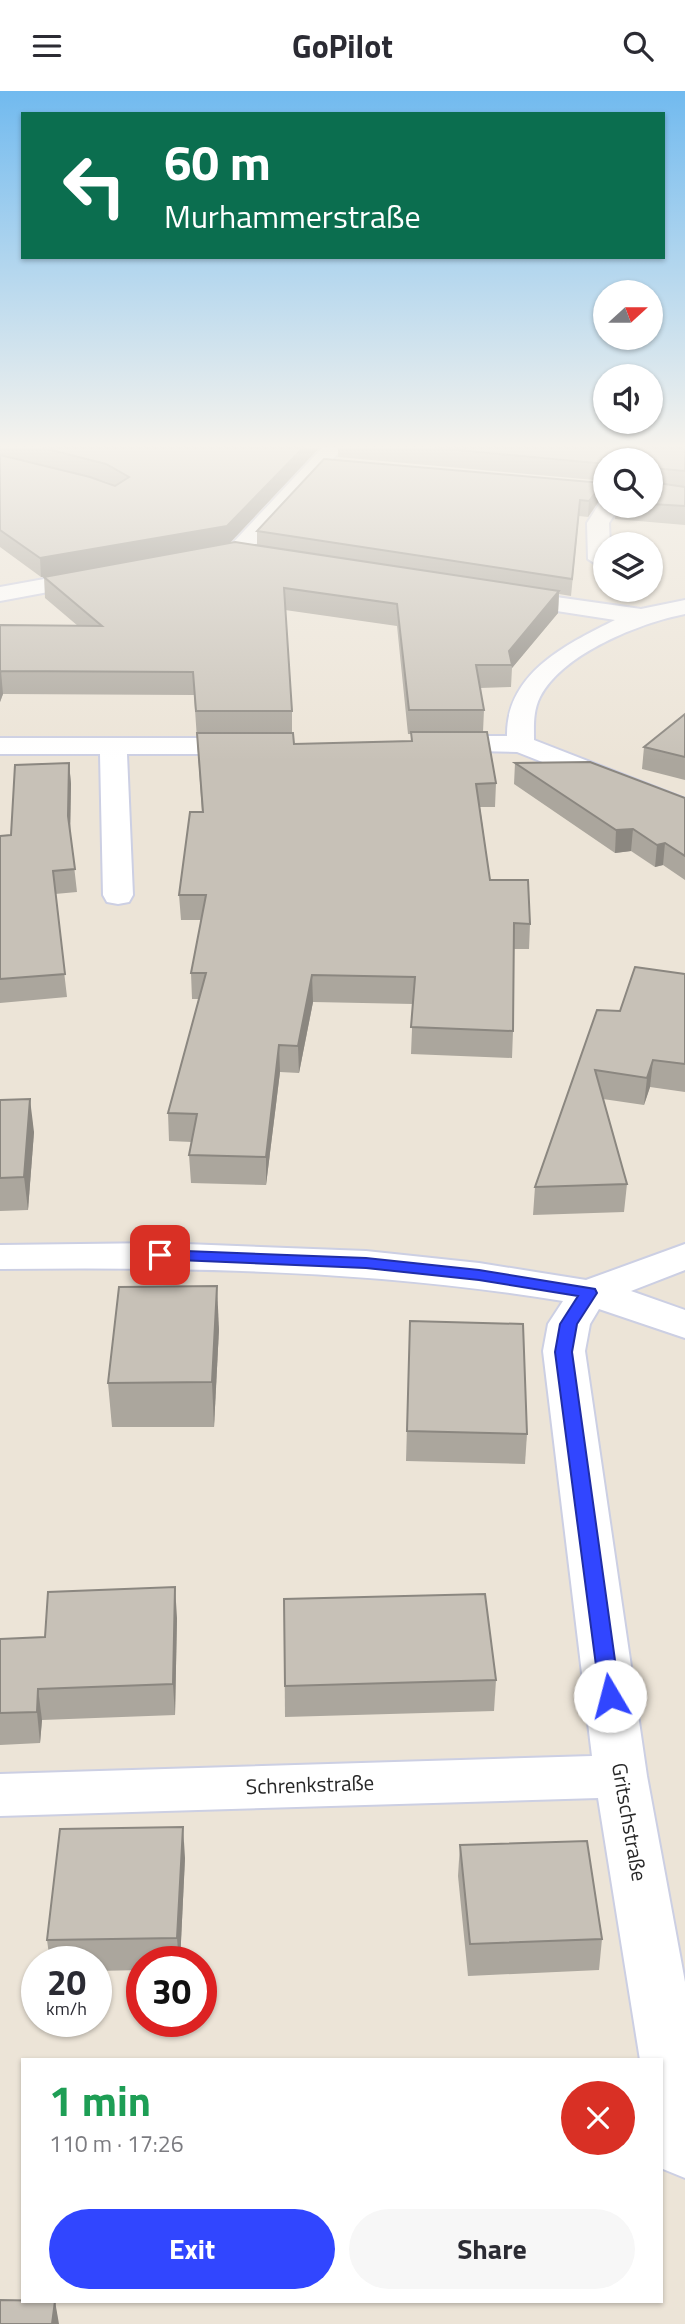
<!DOCTYPE html>
<meta charset="utf-8">
<style>
:root{--surface:#fff;--page:#f7f7f7;--text:#2b2b33;--muted:#7c7c81;--accent:#3146ff}
body{margin:0;font-family:"Titillium Web",sans-serif;background:var(--page);color:var(--text);height:100vh;display:flex;flex-direction:column;font-size:26px;white-space:nowrap}
*{box-sizing:border-box;margin:0}
p{font-size:23px;color:var(--muted)}
.icon{flex:none;width:38px;height:38px;fill:none;stroke:currentColor;stroke-width:2;stroke-linecap:round;stroke-linejoin:round}
.map{position:relative;flex:1;overflow:hidden}
.sheet{position:absolute;left:21px;top:1967px;width:642px;height:245px;display:flex;flex-direction:column;background:var(--surface);border-radius:0px;box-shadow:0 2px 5px #0004}
.sheet>*{flex:none}
.top-card{position:absolute;left:21px;top:21px;width:644px;height:147px;border-radius:0px;box-shadow:0 2px 5px #0004;background:#0b6e4f;color:#fff;overflow:hidden}
.needle{width:46px;rotate:69deg}
.buttons{position:absolute;left:593px;top:189px;display:grid;gap:14px}
.buttons a{display:grid;place-items:center;width:70px;height:70px;border-radius:50%;background:var(--surface);box-shadow:0 2px 5px #0004;font-size:35px}
.speed{position:absolute;left:21px;top:1855px;display:flex;gap:14px;font-size:35px;font-weight:700;text-align:center}
.speed>*{display:grid;place-content:center;width:91px;height:91px;border-radius:50%;background:var(--surface);box-shadow:0 2px 5px #0004;line-height:1}
.speed small{font-size:18px;font-weight:400}
.speed .limit{border:10px solid #d22;background:#fff;color:#111}
.pin{position:absolute;display:grid;place-items:center;width:60px;height:60px;color:#fff;margin:-30px;border-radius:14px;box-shadow:0 4px 10px #0006}
.me{position:absolute;width:77px;margin:-38px;rotate:352deg;stroke-linejoin:round;filter:drop-shadow(0 0 5px #0008)}
.turn{display:flex;align-items:center;gap:24px;height:147px;padding:0 28px;font-size:32px}
.turn .icon{width:91px;height:91px;stroke-width:2.5}
.turn b{display:block;font-size:49px;line-height:60px}
.round{display:grid;place-items:center;flex:none;width:74px;height:74px;border-radius:37px;background:var(--page)}
.head{display:flex;align-items:center;justify-content:space-between;height:119px;padding:0 28px}
h1{font-size:42px;font-weight:700;line-height:52px;color:#1e9e55}
.action{display:flex;gap:14px;margin-top:auto;padding:14px 28px}
.action a{flex:1;height:80px;border-radius:42px;background:var(--accent);color:#fff;font-size:28px;font-weight:700;line-height:80px;text-align:center}
.action a+a{background:var(--page);color:var(--text)}
header{display:flex;justify-content:space-between;align-items:center;height:91px;padding:0 28px;background:var(--surface);font-size:32px;font-weight:700}
.map>svg:first-child{display:block}
</style>
<header><svg class="icon" aria-label="menu" viewBox="0 0 24 24"><path d="M4 6h16M4 12h16M4 18h16"/></svg>GoPilot<svg class="icon" aria-label="search" viewBox="0 0 24 24"><circle cx="10" cy="10" r="6"/><path d="M15 15l6 6"/></svg></header>
<div class="map">
<svg width="685" height="2233" viewBox="0 0 685 2233">
<rect width="100%" height="100%" fill="#ece4d7"/>
<g fill="none" stroke-linecap="round" stroke-linejoin="round">
<g stroke="#cccfe3" stroke-width="4">
<g id="minor">
<path d="M322,357h21l-91,101 31,6 3,5 -3,5 -8,2 -47,-9 -3,-5 3,-5z"/>
<path d="M606,409v6h14l-11,17 1,21h-4v20l-7,2 -11,-7 -1,-36 14,-22z"/>
<path d="M94,479l8,2 4,5 -4,5 -102,19v-14z"/>
<path d="M507,499l134,19 44,-9v14c-45,9 -122,39 -145,83 -7,14 -6,28 -6,43l151,59v19l-168,-66 -90,-2 -4,-6 4,-6 10,-2h70c-1,-63 60,-92 108,-116l-116,-18 -4,-5 4,-5z"/>
<path d="M0,647h251l10,2 4,6 -4,6 -10,2h-124l6,141 -4,7 -11,2 -11,-2 -4,-7 -3,-141h-100z"/>
<path d="M160,1152l206,8 113,12 107,17 99,-36v26l-54,21 54,19v28l-86,-29 -9,15 -5,27 62,425 38,206v196l-22,-9 -1,-4v-105h-22l-42,-262 -598,18v-42l592,-18 -49,-405 5,-27 15,-23c-190,-31 -371,-34 -563,-32v-24z"/>
</g>
</g>
<use href="#minor" fill="#fff" fill-rule="evenodd"/>
</g>
<g fill="#aba69d" fill-rule="evenodd">
<path d="M0,357h319l-90,95 28,2v-14l346,-48 -2,15 -13,19 -9,-1 -8,80 -12,-2 -1,19 -46,55 -1,19 -31,1 4,22 -1,22 13,51 -1,24h-15l10,73 40,44 -1,25h-15l-1,82 -1,27 -101,-4 2,-50 -100,-2 -14,71 -19,-1 -14,113 -75,-2 -2,-28 3,-13 -23,-1 -1,-28 31,-114h-7l-1,-26 10,-53h-20l-2,-25 23,-83 -8,-117 -191,-1 -3,8v-77l78,1 -33,-28 -1,-21h-3l-41,-30zM95,387l12,4 8,4zM285,519l112,16 11,108h3v7l-117,3 -2,-11v-22z"/>
<path d="M338,357h347v77l-70,-6 1,-13h35v-46h-45v21l-268,-24z"/>
<path d="M685,623v66l-43,-11 2,-22z"/>
<path d="M69,672l2,21 -1,47 7,61 -22,2 12,103 -67,6v-167l11,-1z"/>
<path d="M515,672l170,35v82l-22,-15 -8,2 -24,-16 -16,2 -101,-69z"/>
<path d="M685,883v118l-35,-5 -6,18 -41,-6 24,85 -3,28 -91,3 2,-28 85,-176z"/>
<path d="M0,1009l34,32 -6,78 -28,1z"/>
<path d="M410,1230l117,113 -2,30 -119,-3z"/>
<path d="M219,1238l-5,98h-102l-4,-44z"/>
<path d="M284,1508l212,81 -2,31 -209,6z"/>
<path d="M177,1527l-2,97 -133,5 -2,23 -40,2v-106l45,-2z"/>
<path d="M460,1754l142,94 -3,31 -131,6 -10,-100z"/>
<path d="M185,1767l-5,104h-38v8l-46,1v-9h-46l-3,-22z"/>
</g>
<g fill="#8b8780">
<path d="M303,357h16l-91,97 -187,32 -1,-19z"/>
<path d="M603,392l-2,15 -13,19 1,-16z"/>
<path d="M559,500l-1,22 -46,55 -3,-17z"/>
<path d="M1,580l2,23 -3,8v-29z"/>
<path d="M69,672l2,21 -1,54 -2,-22z"/>
<path d="M633,738l-2,22 -16,2 1,-23z"/>
<path d="M665,752l-2,22 -8,2 2,-22z"/>
<path d="M312,884l1,27 -14,71 -1,-27z"/>
<path d="M279,954l1,27 -14,113v-28z"/>
<path d="M653,969l-3,27 -6,18 3,-27z"/>
<path d="M30,1008l4,33 -6,78 -4,-33z"/>
<path d="M217,1195l2,43 -5,98 -2,-45z"/>
<path d="M175,1496l2,31 -2,97 -2,-31z"/>
<path d="M38,1598l4,31 -2,23 -3,-31z"/>
<path d="M183,1736l2,31 -5,104h-1l-2,-24z"/>
<path d="M55,2210l4,23h-7z"/>
</g>
<g fill="#c7c1b7" stroke="#8b8780" stroke-width="2">
<path d="M43,357h260l-76,78 -187,32 -40,-28v-75l90,22 25,9 14,-9 -23,-13z"/>
<path d="M435,357h250v23l-32,-3 -2,8v-16h-45v4z"/>
<path d="M324,368l279,24 -14,18 -9,-1 -8,79 -315,-48z"/>
<path d="M651,391l34,5v19l-34,-2z"/>
<path d="M235,451l324,49 -50,60 3,14h-36l8,45h-75l-12,-106 -113,-16 8,123h-96l-3,-39 -192,-1 -1,2v-48l102,1 -58,-49z"/>
<path d="M685,623v43l-41,-10z"/>
<path d="M411,641h76l9,51 -20,1 14,96h38l2,44 -16,-1 -1,108 -102,-4 4,-50 -103,-2 -14,71 -19,-1 -13,112 -77,-2 8,-41 -29,-1 38,-140h-15l15,-78h-27l11,-83h13l-6,-79h96l1,11 118,-3z"/>
<path d="M590,671l95,36v58l-20,-13 -8,2 -24,-16 -17,1 -101,-67z"/>
<path d="M69,672l-1,53 7,53 -22,2 12,103 -65,5v-143l11,-1 4,-70z"/>
<path d="M635,876l50,7v90l-32,-4 -6,18 -52,-8 32,114 -92,3 62,-177 23,1z"/>
<path d="M30,1008l-6,78 -24,1v-78z"/>
<path d="M217,1195l-5,96 -104,1 11,-96z"/>
<path d="M410,1230l113,3 4,110 -120,-3z"/>
<path d="M175,1496l-2,97 -135,5 -1,23 -37,1v-74l45,-2 3,-45z"/>
<path d="M485,1503l11,86 -211,6 -1,-87z"/>
<path d="M183,1736l-6,111 -130,2 13,-111z"/>
<path d="M587,1750l15,98 -132,5 -10,-99z"/>
<path d="M0,2209l55,1 -3,23h-52z"/>
</g>
<linearGradient id="sky" x2="0" y2="1"><stop stop-color="#71baef"/><stop offset="0.53" stop-color="#f6f3ed"/><stop offset="1" stop-color="#f6f3ed" stop-opacity="0"/></linearGradient>
<rect width="685" height="670" fill="url(#sky)"/>
<path fill="#3146ff" stroke="#202ea6" stroke-width="2" d="M160,1159l206,8 113,12 116,19 2,4 -20,31 -5,28 48,344 -3,6h-14l-3,-6 -45,-344 5,-28 18,-28 -99,-16 -113,-12 -212,-9 -2,-4z"/>
<g text-anchor="middle" stroke-width="5" stroke-linejoin="round" paint-order="stroke">
<g font-size="21" fill="#272727" stroke="#fff">
<text transform="translate(310 1694) rotate(-2)" y="7">Schrenkstraße</text>
<text transform="translate(629 1731) rotate(80)" y="7">Gritschstraße</text>
</g>
</g>
</svg>
<div class="buttons">
<a><svg class="needle" viewBox="-14 -14 28 28"><path d="M0-13l5 13h-10z" fill="#e53935"/><path d="M0 13l5-13h-10z" fill="#7c7c81"/></svg></a>
<a><svg class="icon" aria-label="sound" viewBox="0 0 24 24"><path d="M4 9h4l5-4v14l-5-4H4zM17 9q2 3 0 6"/></svg></a>
<a><svg class="icon" aria-label="search" viewBox="0 0 24 24"><circle cx="10" cy="10" r="6"/><path d="M15 15l6 6"/></svg></a>
<a><svg class="icon" aria-label="layers" viewBox="0 0 24 24"><path d="M12 4l9 5-9 5-9-5zM3 14l9 5 9-5"/></svg></a>
</div>
<div class="speed"><div>20<small>km/h</small></div><div class="limit">30</div></div>
<div class="pin" style="left:160px;top:1164px;background:#d93025"><svg class="icon" aria-label="arrive" viewBox="0 0 24 24"><path d="M6 21V4h12l-3 4 3 4H6"/></svg></div>
<svg class="me" style="left:610px;top:1605px" viewBox="-20 -20 40 40"><circle r="19" fill="#fff"/><path d="M0-13L10 11 0 6-10 11z" fill="#3146ff"/></svg>
<div class="top-card">
<div class="turn"><svg class="icon" aria-label="left" viewBox="0 0 24 24"><path d="M17 20v-9H6M10 6l-5 5 5 5"/></svg><div><b>60 m</b>Murhammerstraße</div></div>
</div>
<section class="sheet">
<div class="head"><div><h1>1 min</h1><p>110 m · 17:26</p></div><a class="round" style="background:#d93025;color:#fff"><svg class="icon" aria-label="close" viewBox="0 0 24 24"><path d="M6 6l12 12M18 6L6 18"/></svg></a></div>
<div class="action"><a>Exit</a><a>Share</a></div>
</section>
</div>
